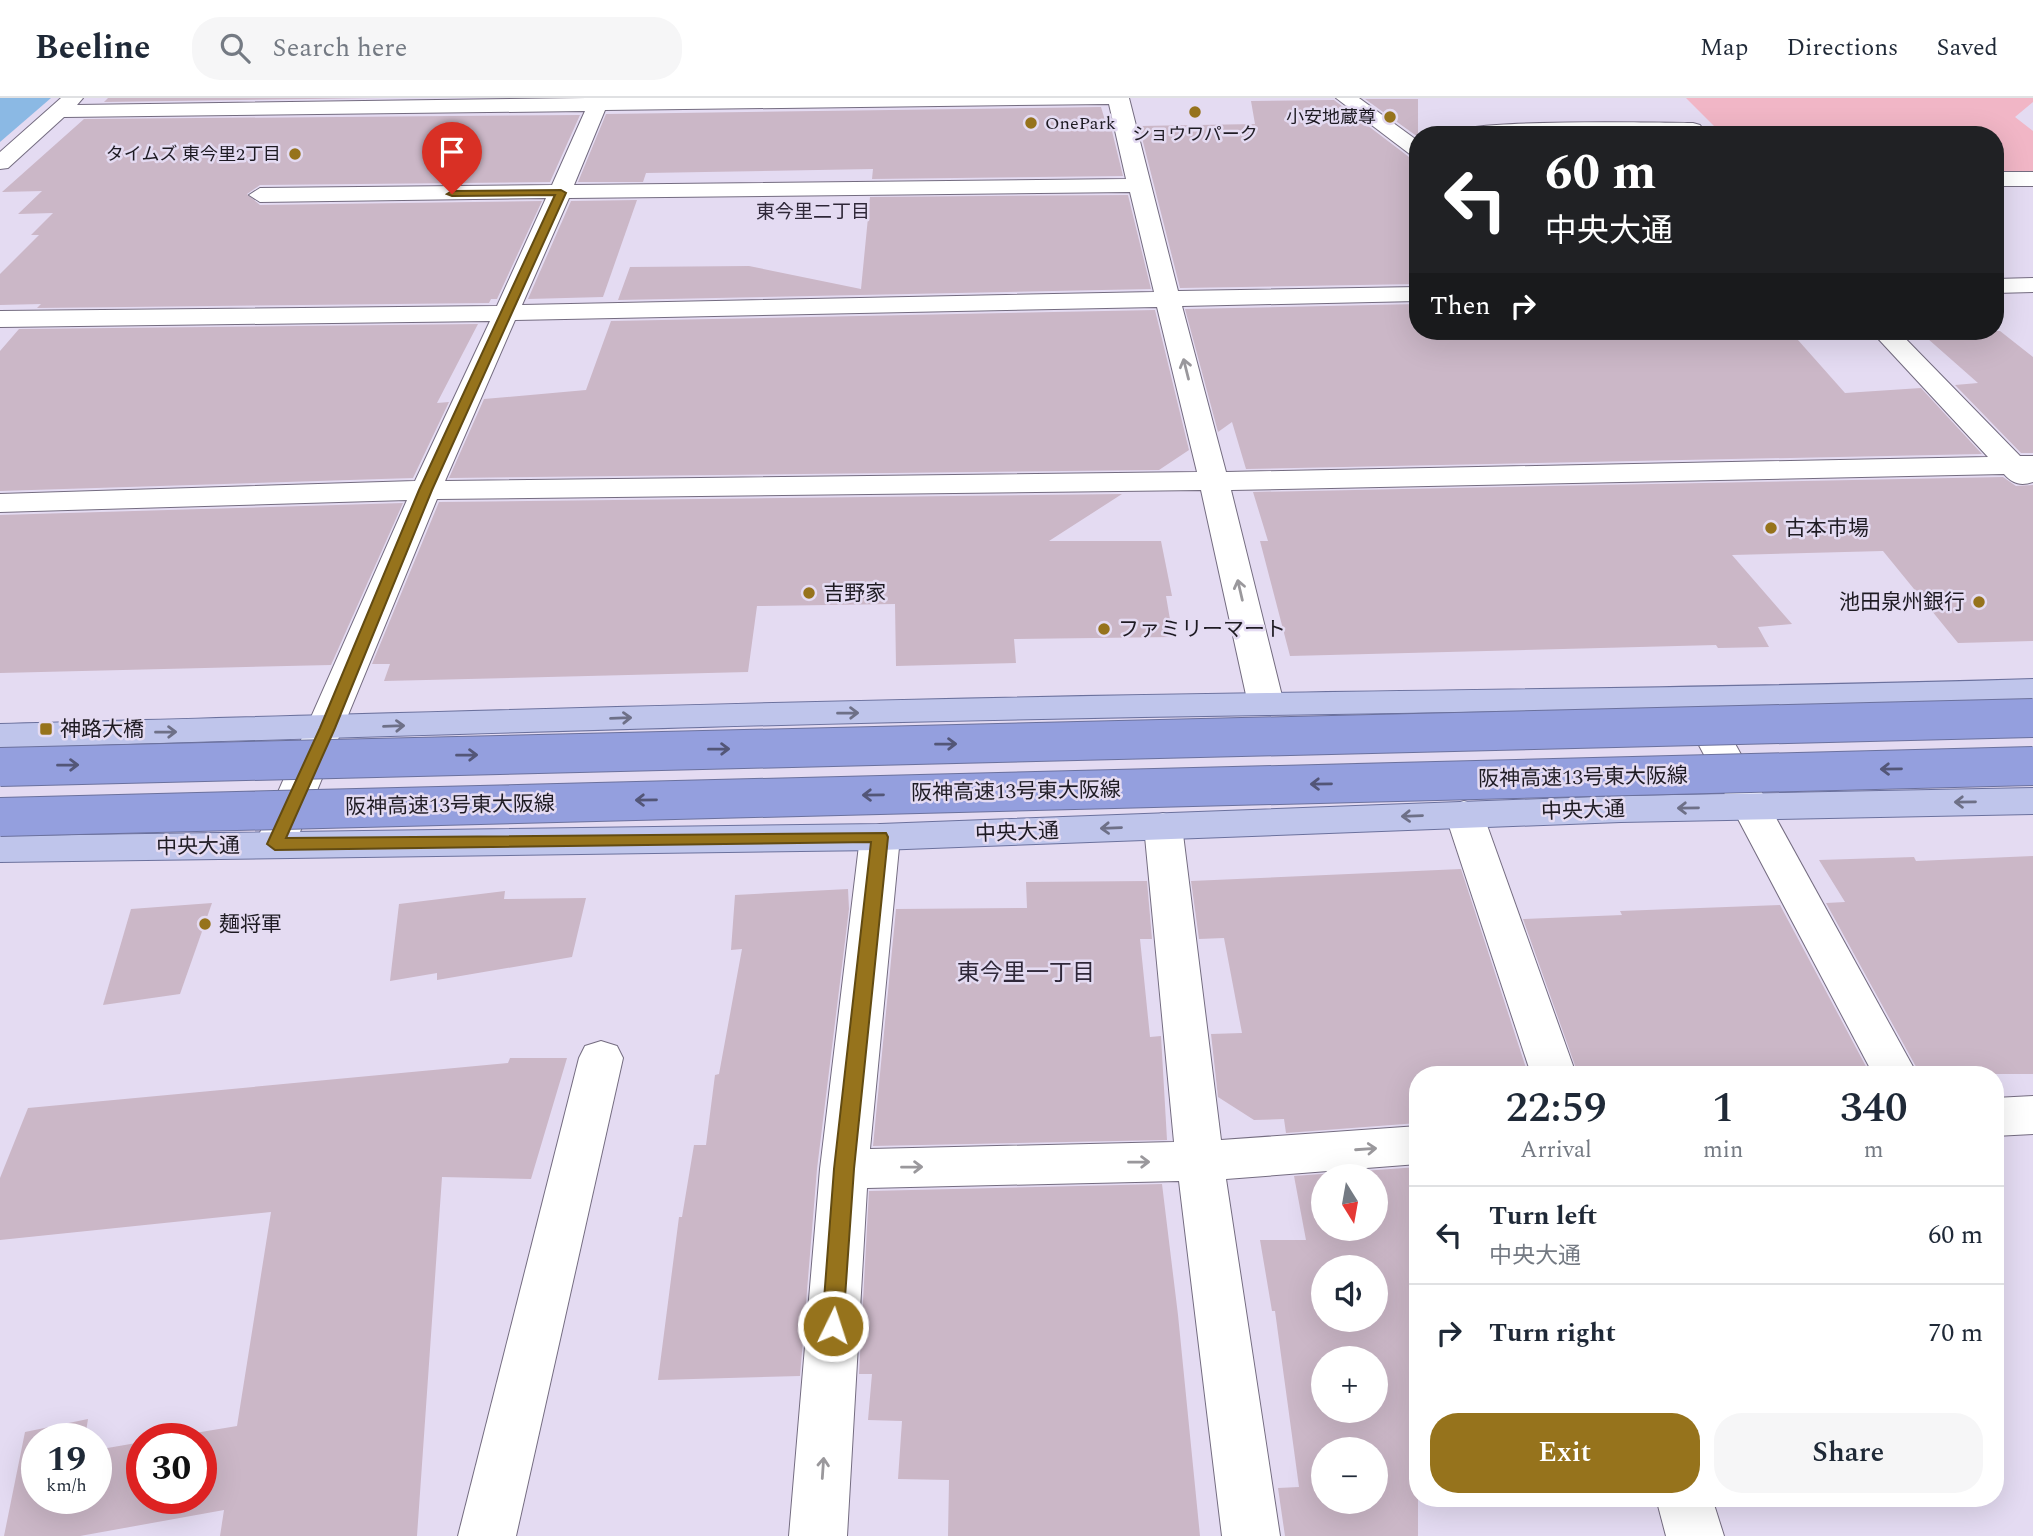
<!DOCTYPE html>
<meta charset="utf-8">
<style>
:root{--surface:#fff;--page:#f6f6f7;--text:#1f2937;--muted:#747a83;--line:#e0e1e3;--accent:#96731c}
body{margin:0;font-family:Spectral,"Noto Sans JP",serif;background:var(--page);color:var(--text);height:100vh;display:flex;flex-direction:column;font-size:26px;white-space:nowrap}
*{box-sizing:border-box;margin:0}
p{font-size:23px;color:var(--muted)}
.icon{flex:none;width:38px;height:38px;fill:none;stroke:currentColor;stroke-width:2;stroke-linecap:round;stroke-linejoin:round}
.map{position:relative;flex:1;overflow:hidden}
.drawer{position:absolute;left:1409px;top:968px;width:595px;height:441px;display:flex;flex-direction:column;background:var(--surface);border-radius:28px;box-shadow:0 7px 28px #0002}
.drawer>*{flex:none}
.banner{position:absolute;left:1409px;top:28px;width:595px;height:214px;border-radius:28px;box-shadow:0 7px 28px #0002;background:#202124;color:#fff;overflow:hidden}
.needle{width:46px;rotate:169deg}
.tools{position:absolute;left:1311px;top:1066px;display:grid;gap:14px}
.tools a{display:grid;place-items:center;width:77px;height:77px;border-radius:50%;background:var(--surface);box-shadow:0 7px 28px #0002;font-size:35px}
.speed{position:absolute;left:21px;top:1325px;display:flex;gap:14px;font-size:35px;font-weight:700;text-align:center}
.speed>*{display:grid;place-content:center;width:91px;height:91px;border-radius:50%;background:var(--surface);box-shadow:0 7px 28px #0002;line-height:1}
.speed small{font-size:18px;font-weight:400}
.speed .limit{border:10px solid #d22;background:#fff;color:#111}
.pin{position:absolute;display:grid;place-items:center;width:60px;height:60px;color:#fff;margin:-72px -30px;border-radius:50% 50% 50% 0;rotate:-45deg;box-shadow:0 0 7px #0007}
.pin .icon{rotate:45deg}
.me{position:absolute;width:77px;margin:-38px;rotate:4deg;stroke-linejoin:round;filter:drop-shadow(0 0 5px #0008)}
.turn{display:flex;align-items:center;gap:24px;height:147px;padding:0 21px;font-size:32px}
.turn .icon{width:91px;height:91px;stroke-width:2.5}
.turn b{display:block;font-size:49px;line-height:60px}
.then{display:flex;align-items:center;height:66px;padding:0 21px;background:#0003;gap:14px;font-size:26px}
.eta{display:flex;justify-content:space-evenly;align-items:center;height:119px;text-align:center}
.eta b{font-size:42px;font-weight:600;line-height:49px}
.cta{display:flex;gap:14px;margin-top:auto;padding:14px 21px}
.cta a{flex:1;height:80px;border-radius:28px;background:var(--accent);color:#fff;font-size:28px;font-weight:600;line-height:80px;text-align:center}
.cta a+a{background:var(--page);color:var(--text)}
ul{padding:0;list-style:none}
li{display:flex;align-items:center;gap:21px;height:98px;padding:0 21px;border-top:2px solid var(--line)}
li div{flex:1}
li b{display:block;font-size:26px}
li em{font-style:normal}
header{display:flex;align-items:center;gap:42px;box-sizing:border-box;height:98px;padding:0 35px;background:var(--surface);border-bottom:2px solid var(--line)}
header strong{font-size:33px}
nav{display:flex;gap:38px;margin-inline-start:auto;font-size:24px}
.search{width:490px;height:63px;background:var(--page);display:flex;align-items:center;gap:18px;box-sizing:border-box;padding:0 24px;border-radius:28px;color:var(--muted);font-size:26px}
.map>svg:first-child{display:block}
</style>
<header>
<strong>Beeline</strong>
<div class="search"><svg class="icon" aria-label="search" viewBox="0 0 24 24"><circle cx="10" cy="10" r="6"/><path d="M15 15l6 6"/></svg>Search here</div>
<nav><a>Map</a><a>Directions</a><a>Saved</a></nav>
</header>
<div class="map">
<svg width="2033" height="1438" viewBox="0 0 2033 1438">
<rect width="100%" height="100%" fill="#e4dbf2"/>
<path fill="#f1b6c6" d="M1686,0h347v4l-18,15 18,14v41l-38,1v-38h-272z"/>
<path fill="#8bb9e4" d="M0,0h51l-51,44z"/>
<g fill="#cbb7c7" fill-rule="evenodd">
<path d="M108,0h276l-280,4z"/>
<path d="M1365,1h53v38z"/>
<path d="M1334,2l75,57 9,2v125l-238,4 -41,-162 116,-2 -4,-23z"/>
<path d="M1101,9l6,20h4l12,49 -251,3 1,-10 -227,4 -3,9h-65l28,-68z"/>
<path d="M580,17l-30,67 -290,3 -13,9 13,11 282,-4 -45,98h-6l-2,4 -452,5 4,-4 -41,1v-31l39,-39h-8l22,-22 -35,1 24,-23 -40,1 82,-73z"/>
<path d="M1128,97l23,94 -533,11 12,-33 119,-1 112,23 9,-92z"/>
<path d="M637,102l-34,97 -75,2 43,-98z"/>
<path d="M1418,206v27h372l55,62 76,-5 61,66 -736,15 -14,-47 -14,10 -33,-123z"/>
<path d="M1155,212l34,140 -30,20 -710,8 35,-79 102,-9 25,-69z"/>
<path d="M478,226l-41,79 12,-1 -36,76 -413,13v-140l19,-22z"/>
<path d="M1919,233h81l33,26v96h-12l-66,-68 23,-2z"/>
<path d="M2003,379l13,9 17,-1v156l-75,2 -75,-92 -151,4 60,69 -34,3 11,20 -51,1 -2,-3 -426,11 -30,-115h8l-15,-49z"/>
<path d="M1122,396l-73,47h112l11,55h-6l7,41 -159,2 2,24 -120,3 -1,-62 -138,2 -9,66 -364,9 6,-17h-18l67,-162z"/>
<path d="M403,405l-72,162 -331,8v-158z"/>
<path d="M2033,758v218h-113l-94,-171 19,-1 -26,-42 95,-3 2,4z"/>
<path d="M1461,771l67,205h-110v49l-132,10 -2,-14 -30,1 -36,-23 -7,-63 31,-1 -18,-95 -25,1 -8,-58z"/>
<path d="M1147,783l5,58h-12l10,98 11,-1 6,104 -294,6 23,-237 131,-1 -1,-26z"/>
<path d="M848,791l1,20 -32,260 -17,207 -142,4 21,-163h3l12,-72h12l9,-70 4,-1 23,-125 -11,1 4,-55z"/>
<path d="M505,793l-1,8 82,-1 -14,59 -135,23v-7l-47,8 9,-77z"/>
<path d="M212,805l-32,91 -77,11 28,-96z"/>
<path d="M1780,807l90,169h-292l-55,-155 99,-4 -2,-4z"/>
<path d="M510,960h57l-36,121 -89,-2 -25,359h-197l4,-26 -144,26h-76l21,-104 63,-13 -3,19h-48v60h59v-48l46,-8v56h59v-60h-36l72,-12 34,-214 -271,28v-62l28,-70 480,-45z"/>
<path d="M1418,1069v369h-133l-7,-48 21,-1 -24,-176h-3l-12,-71h46l-12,-64zM1323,1078h53v52h-53zM1323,1169h53v53h-53zM1323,1260h53v52h-53zM1323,1351h53v53h-53z"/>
<path d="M1162,1086l16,131 22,221h-252l1,-56 -51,-1 4,-58 -34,-1 4,-46h-13l10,-183z"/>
</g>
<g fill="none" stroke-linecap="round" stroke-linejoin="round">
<g stroke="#746c80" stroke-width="2">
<g id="minor">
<path d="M61,0h22l-6,7 509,-7h543l49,193 240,-4v14l-236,5 44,166 762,-15 -117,-126h27l122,125h13v26c-12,4 -20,2 -29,-8l-773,16 53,214 -5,8 -13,3 -13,-3 -5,-8 -47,-214 -764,9 -142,345 -6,9 -14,4 -14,-4 -6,-9 152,-344 -407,12v-18l415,-13 75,-160 -490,6v-16l497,-5 49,-108 -286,4 -11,-7 11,-7 292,-3 33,-74 -521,6 -56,51 -8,1v-17zM1109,6l17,75 -552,6 31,-75zM1130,94l24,100 -632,13 47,-107zM1157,209l40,165 -752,9 70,-161z"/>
<path d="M1336,0h23l59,43v16l-7,-2z"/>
<path d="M1693,25l7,2 3,4 -3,4 -255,2c13,-17 215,-12 248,-12z"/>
<rect x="1995" y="74" width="38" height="14"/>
<path d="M2033,180v14l-38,1v-14z"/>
<path d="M1693,591l13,3 5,8 206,374h-44l-198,-374 5,-8z"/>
<path d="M1464,703l14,4 5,9 93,260h-45l-86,-260 5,-9z"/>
<path d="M1163,715l14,4 5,9 39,314 197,-14v38l-192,15 54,357h-58l-43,-355 -312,7 -20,348h-58l31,-367 40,-332 6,-9 14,-4 14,4 6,9 -30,312 304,-7 -30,-316 5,-9z"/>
<path d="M601,943l16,5 6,12 -107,478h-58l121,-478 6,-12z"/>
<path d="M2033,998v38l-38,2v-38z"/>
<path d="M1656,1400h56l12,38h-58z"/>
</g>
</g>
<g stroke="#6b719d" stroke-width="2">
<g id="major">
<path d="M2033,581v22c-255,7 -511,10 -766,14 -423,6 -845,20 -1267,33v-24c422,-11 844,-25 1267,-31 255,-4 511,-6 766,-14z"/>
<path d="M2033,690v26l-412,8 -741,28 -880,12v-26l880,-12 741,-28z"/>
</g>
</g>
<use href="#minor" fill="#fff" fill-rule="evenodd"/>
<use href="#major" fill="#bfc5eb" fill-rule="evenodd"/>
<g stroke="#6b719d" stroke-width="40" stroke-linecap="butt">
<g id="highway-bridge">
<path d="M0,669l2033,-49"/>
<path d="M0,719l2033,-51"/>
</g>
</g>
<use href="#highway-bridge" stroke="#949fde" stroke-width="38"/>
</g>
<defs><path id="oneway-shaft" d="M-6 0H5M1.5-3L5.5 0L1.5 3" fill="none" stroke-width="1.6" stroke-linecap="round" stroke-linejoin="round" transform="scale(1.75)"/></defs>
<g stroke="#9a989c">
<use href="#oneway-shaft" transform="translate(1186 271) rotate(-104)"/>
<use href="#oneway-shaft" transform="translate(1240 492) rotate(-103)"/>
<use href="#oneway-shaft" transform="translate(1366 1051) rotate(-4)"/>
<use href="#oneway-shaft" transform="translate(1139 1064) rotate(-1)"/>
<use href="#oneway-shaft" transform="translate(912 1069) rotate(-1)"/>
<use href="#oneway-shaft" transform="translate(823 1370) rotate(-86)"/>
</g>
<g stroke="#6e7087">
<use href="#oneway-shaft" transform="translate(848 615) rotate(-1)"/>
<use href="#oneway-shaft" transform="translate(621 620) rotate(-2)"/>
<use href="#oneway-shaft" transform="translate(394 628) rotate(-2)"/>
<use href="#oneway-shaft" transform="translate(166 634) rotate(-1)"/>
<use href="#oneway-shaft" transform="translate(1965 704) rotate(179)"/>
<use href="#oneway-shaft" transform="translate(1688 710) rotate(179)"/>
<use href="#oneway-shaft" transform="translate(1412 718) rotate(178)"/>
<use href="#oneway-shaft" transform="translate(1111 730) rotate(178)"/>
</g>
<g stroke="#535677">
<use href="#oneway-shaft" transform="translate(946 646) rotate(-1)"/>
<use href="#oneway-shaft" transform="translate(719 651) rotate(-1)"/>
<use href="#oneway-shaft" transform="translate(467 657) rotate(-1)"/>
<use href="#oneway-shaft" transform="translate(68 667) rotate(-1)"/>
<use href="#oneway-shaft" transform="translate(1891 671) rotate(179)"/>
<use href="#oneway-shaft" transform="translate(1321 686) rotate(179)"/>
<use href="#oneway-shaft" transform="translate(873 697) rotate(179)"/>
<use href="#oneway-shaft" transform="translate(646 702) rotate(179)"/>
</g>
<path fill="#96731c" stroke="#624b12" stroke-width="2" d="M561,92l5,3 -134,297 -97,238 -49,110 600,-5 2,4 -34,332 -11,157 -3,7 -7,3 -8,-3 -3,-7 12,-157 37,-327 -596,8 -8,-6 53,-116 99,-238 136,-295 -103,1 -5,-2 5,-3z"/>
<g fill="#96731c" stroke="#e4dbf2" stroke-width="2.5">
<circle cx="1195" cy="14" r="7"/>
<circle cx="1390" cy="19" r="7"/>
<circle cx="1031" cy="25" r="7"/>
<circle cx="295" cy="56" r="7"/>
<circle cx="1771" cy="430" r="7"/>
<circle cx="809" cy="495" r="7"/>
<circle cx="1979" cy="504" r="7"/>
<circle cx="1104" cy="531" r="7"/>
<rect x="39" y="624" width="14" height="14" rx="3.5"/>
<circle cx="205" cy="826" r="7"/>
</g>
<g text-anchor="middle" stroke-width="5" stroke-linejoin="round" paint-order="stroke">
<g font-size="18" fill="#1e1b23" stroke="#e4dbf2" text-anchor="end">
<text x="1376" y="25">小安地蔵尊</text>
<text x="1045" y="31" text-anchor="start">OnePark</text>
<text x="1195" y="42" text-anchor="middle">ショウワパーク</text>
<text x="281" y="62">タイムズ 東今里2丁目</text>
</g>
<g font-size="19" fill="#2f2839" stroke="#e4dbf2">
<text x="813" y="120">東今里二丁目</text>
</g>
<g font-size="21" fill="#1e1b23" stroke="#e4dbf2" text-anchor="start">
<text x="1785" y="437">古本市場</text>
<text x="823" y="502">吉野家</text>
<text x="1965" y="511" text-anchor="end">池田泉州銀行</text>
<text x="1118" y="538">ファミリーマート</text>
<text x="60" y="638">神路大橋</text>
<text x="219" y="833">麺将軍</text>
</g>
<g font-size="21" fill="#1e1b23" stroke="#e4dbf2">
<text transform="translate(1583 679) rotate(-1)" y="7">阪神高速13号東大阪線</text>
<text transform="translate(1016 693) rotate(-1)" y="7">阪神高速13号東大阪線</text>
<text transform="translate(450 707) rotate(-1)" y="7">阪神高速13号東大阪線</text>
<text transform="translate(1583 712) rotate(-2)" y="7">中央大通</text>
<text transform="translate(1017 734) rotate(-2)" y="7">中央大通</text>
<text transform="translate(198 748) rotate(-1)" y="7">中央大通</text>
</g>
<g font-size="23" fill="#2f2839" stroke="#e4dbf2">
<text x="1026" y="882">東今里一丁目</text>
</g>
</g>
</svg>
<div class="tools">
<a><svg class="needle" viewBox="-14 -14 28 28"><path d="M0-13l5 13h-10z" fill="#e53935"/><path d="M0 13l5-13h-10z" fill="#747a83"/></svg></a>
<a><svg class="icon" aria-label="sound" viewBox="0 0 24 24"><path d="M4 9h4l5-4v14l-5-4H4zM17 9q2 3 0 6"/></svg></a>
<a>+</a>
<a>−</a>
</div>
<div class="speed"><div>19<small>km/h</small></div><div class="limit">30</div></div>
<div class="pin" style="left:452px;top:96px;background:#d93025"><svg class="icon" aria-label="arrive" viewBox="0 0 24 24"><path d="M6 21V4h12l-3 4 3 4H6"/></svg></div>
<svg class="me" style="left:833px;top:1228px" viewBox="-20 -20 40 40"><circle r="17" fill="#96731c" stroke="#fff" stroke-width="3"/><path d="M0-11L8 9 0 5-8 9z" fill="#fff"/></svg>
<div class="banner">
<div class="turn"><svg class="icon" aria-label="left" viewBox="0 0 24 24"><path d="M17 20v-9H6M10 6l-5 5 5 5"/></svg><div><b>60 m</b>中央大通</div></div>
<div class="then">Then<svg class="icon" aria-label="right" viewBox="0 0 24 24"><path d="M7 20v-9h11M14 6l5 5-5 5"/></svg></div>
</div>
<section class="drawer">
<div class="eta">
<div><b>22:59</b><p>Arrival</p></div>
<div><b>1</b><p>min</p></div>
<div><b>340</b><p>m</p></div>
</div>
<ul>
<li><svg class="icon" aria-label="left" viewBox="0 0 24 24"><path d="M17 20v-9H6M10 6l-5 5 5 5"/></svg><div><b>Turn left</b><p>中央大通</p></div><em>60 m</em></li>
<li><svg class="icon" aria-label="right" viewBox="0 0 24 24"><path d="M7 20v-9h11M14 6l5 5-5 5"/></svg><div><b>Turn right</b></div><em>70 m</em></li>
</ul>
<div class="cta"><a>Exit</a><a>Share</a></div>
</section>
</div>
